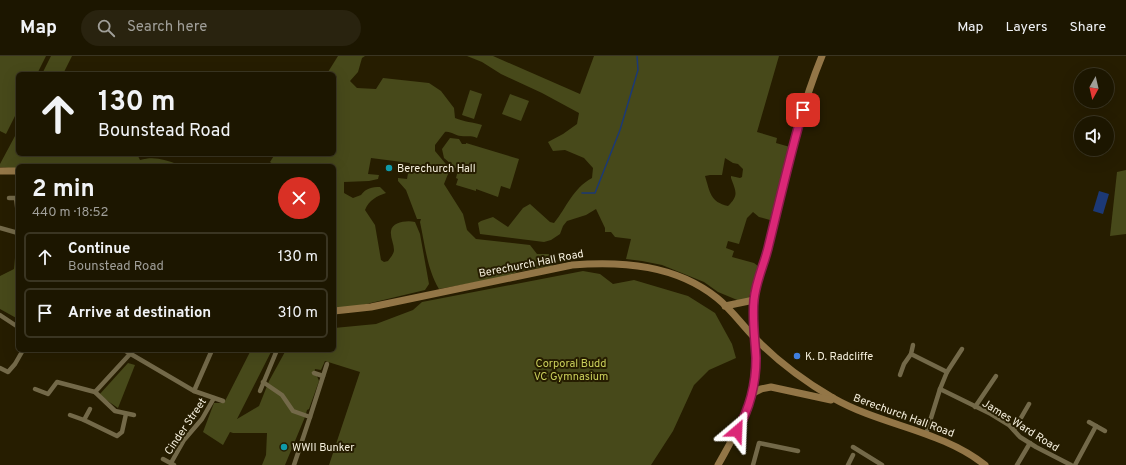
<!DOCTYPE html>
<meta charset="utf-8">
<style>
:root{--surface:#1c1600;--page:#29230f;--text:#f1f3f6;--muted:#a09f99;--line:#3a3522}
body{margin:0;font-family:Overpass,sans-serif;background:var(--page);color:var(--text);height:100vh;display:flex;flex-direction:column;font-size:15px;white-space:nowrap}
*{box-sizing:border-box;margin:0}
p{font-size:13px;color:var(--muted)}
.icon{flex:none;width:22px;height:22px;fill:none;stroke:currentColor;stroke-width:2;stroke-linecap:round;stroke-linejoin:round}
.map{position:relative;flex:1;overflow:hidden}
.drawer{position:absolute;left:16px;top:108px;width:320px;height:188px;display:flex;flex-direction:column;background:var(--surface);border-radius:6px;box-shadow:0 4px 16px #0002,0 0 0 1px var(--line)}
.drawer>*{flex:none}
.top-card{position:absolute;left:16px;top:16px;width:320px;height:84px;border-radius:6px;box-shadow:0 4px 16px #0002,0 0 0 1px var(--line);background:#1c1600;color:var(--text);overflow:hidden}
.needle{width:26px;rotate:188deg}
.fabs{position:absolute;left:1074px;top:12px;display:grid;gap:8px}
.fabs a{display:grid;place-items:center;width:40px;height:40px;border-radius:50%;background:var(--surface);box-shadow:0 4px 16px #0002,0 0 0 1px var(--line);font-size:20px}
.pin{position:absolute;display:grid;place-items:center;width:34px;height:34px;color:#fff;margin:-17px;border-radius:8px;box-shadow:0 2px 6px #0006}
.me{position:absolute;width:44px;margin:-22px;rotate:26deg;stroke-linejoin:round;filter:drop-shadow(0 0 3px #0008)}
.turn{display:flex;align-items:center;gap:14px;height:84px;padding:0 16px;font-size:18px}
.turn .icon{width:52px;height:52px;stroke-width:2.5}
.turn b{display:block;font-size:28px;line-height:34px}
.round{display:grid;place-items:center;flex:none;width:42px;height:42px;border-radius:21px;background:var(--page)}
.headline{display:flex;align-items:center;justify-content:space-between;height:68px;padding:0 16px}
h1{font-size:24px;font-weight:700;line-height:30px}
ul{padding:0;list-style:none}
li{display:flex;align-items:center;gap:12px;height:50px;margin:0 8px 6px;padding:0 8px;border:2px solid var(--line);border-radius:6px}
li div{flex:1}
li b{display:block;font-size:15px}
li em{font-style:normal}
header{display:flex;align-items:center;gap:24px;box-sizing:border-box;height:56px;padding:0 20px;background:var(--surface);border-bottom:1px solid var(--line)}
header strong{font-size:19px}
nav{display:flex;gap:22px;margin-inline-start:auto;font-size:14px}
.search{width:280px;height:36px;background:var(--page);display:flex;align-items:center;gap:10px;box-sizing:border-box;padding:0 14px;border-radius:22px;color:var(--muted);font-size:15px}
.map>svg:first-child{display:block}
</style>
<header>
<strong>Map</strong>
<div class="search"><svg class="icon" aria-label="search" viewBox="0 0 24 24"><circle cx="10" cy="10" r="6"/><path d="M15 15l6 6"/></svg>Search here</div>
<nav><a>Map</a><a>Layers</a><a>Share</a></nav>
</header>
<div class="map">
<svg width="1126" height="409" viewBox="0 0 1126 409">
<rect width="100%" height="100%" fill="#261d00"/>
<g fill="#47491a" fill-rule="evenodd">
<path d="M0,0h46l-9,18h-19v36l-12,24 -6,-3z"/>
<path d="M51,0h21l-9,18h-21z"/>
<path d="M338,0h27l-3,2 -4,14 -8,9 7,7 19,1 7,-11 46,5 12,8 13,17 1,10c9,4 18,4 27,7l-5,13c-7,-3 -9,-1 -16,-2 -6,0 -10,-5 -16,-4l-10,13v6l15,18 -6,15 19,30 4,16 9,9 54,6 7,9h12l9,7 -7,5 -30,5 -22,7 -60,11c-12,-20 -14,-44 -19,-67l1,-3h-4l-11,-29 -8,-9v-3l9,1 3,-16 -39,-5 -3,16 11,1 -1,4 -9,2 -25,1v11l9,5 8,-3c5,-7 11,-8 19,-8l6,6c-9,3 -17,7 -21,17l10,15 6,35 3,2 4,-1c2,-3 6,-7 6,-11 0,-6 -4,-13 -3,-19 1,-9 16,-11 24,-9l5,12 9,50 -4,6 -71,17 -20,1v-142h-59l-5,-4 5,-8h59v-70l3,-7 -3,-3 -6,-2z"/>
<path d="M467,0h26l87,38 14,-38h185l-22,76 20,6 -1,5 14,4 -20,73 -11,-3 -6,-5 -6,6 -8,26 -11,-3 -2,7 8,3 -2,6 22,6 4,3 -9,32 -7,4 -24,-10 -14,-10 -42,-17 -20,-4 -16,-2 5,-20 -16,-2 -4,-5h-6v-4l-9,-19 -10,6 -19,6 -4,5 -3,8 -9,6 -7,2 -64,-8 -2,-11 3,-2 12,-4 15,10 15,-19 7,-4 20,18 4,1c13,-16 19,-35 38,-45l1,-10 -9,-10 -19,-8 -12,1 -5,-9 15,-8 14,-10 2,-11 -37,-20 -41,-19 -19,-12zM725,102l8,5 5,1 5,5 -1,8 -2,1 -9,-2v2c5,14 8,17 -3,28 -18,-4 -18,-14 -23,-30l5,-1h12z"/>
<path d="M470,34l12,4 -8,25 -12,-4z"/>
<path d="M510,38l19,7 -8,20 -19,-7z"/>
<path d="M18,70v28h119l3,6c13,-4 24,-1 37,4v2h-159v3l-18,-2v-3l15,-28v-5z"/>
<path d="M450,82l9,1 3,5h4v-1l53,16 -9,30 -9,-3 -3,11 -22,-8v2l-20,-6 2,-6 -2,-1 2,-8 -14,-12 -2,-9z"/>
<path d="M1126,114v64l-16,2 7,-64z"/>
<path d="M17,179h1v84l-18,-10v-33l14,-7z"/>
<path d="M583,215l17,3 13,10 21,-4 54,16 27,17 17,31 4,14 -27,12 -15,15 -21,46 -22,34h-322l31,-93 -35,-11 -4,9 -6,-1 -1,5 3,2 2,5 -10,28 -2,1 -2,7 -20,48h-23l4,-10 1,-22h-34l-3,-1 -7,13 -20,-13 11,-29h10l27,-53h21l-35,69 22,-13 10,-25 17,-31h48v-22l42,-4 37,-14 9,-8z"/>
<path d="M128,307l7,2 -17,43 -19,-13z"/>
</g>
<path fill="#1c3976" d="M1099,135l10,3 -6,20 -10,-3z"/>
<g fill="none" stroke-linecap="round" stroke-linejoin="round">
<path stroke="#1c3976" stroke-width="1.5" d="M582,137h13l25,-63 18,-60 -1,-14"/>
<g stroke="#736949" stroke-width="4.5">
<path d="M9,142h9"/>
<path d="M16,142l2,16"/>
<path d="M0,172l18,5"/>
<path d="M0,259l18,12"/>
<path d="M913,289l-2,9 36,18"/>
<path d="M124,294l70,41 29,10"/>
<path d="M0,312l8,4 7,-8 8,-14"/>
<path d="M314,317l9,3"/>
<path d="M900,319l4,-11 7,-10"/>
<path d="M263,326l19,13 11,16 17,6 -16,48"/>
<path d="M35,333l13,5 9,-12 38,10 35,-38"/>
<path d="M940,333l51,25 18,11 11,12 16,10 35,18"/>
<path d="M194,335l18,-41"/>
<path d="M260,335l17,-41"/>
<path d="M95,336l20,19 19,4"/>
<path d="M975,351l21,-31"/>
<path d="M90,353l-6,11 33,16 5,-4 4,-18"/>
<path d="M70,359l14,5"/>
<path d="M310,361l17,-53"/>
<path d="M1096,370l9,5"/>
<path d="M1014,374l15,-26"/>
<path d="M926,378l14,-45 7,-17 15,-23"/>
<path d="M853,391l29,18"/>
<path d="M163,403l11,6"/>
<path d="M171,407l13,-23 18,-21 12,-21"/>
<path d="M753,409l6,-22 39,8"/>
<path d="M848,409l5,-10"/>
<path d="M1017,409l13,-22"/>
<path d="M1075,409l21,-39 -7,-4"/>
</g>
<g stroke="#937647" stroke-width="7">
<path d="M0,115h18"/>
<path d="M725,250l29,-6"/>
<path d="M334,255l37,-4 201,-42c51,-4 104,0 145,33 14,11 25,27 37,39 24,25 50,44 79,61 49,28 108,32 152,67"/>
<path d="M753,337l8,-4 10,-2 60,13 2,-2"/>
<path d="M718,409c21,-38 37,-62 38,-107 0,-20 -5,-41 -2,-60 4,-21 12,-41 17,-61 15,-61 27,-123 51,-181"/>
</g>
</g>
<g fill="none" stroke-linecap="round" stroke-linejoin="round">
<g stroke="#8e194d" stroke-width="10">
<path id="route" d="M737,375c13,-23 19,-47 19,-73 -1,-19 -4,-39 -2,-58 2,-20 11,-37 15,-56 11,-45 21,-89 34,-134"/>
</g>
<use href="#route" stroke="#db2777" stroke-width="7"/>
</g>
<g fill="#0f9aa8" stroke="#261d00" stroke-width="1.5">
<circle cx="389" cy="112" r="4"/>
<circle cx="284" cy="391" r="4"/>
</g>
<circle fill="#3f7fe0" stroke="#261d00" stroke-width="1.5" cx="797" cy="300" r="4"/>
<g text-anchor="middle" stroke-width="4" stroke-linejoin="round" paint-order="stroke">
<g font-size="11" fill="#f6f0de" stroke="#261d00" text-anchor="start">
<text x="397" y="116">Berechurch Hall</text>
<text x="805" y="304">K. D. Radcliffe</text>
<text x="292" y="395">WWII Bunker</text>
</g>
<g font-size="11" fill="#f6f0de" stroke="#261d00">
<text transform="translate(531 207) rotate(-11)" y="4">Berechurch Hall Road</text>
<text transform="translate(904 359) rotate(20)" y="4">Berechurch Hall Road</text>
<text transform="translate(1021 369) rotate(32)" y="4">James Ward Road</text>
<text transform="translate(185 370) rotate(-56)" y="4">Cinder Street</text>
</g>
<g font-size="11" fill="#c9ce5a" stroke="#261d00">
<text x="571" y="311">Corporal Budd<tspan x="571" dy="13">VC Gymnasium</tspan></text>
</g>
</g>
</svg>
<div class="fabs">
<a><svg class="needle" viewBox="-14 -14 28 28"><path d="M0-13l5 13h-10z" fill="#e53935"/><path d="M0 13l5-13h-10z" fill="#a09f99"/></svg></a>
<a><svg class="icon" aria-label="sound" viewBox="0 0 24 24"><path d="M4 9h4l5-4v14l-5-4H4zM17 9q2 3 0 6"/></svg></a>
</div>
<div class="pin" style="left:803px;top:54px;background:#d93025"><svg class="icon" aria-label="arrive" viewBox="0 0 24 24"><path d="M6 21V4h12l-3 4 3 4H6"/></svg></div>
<svg class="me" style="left:737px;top:375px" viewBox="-20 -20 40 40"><path d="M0-17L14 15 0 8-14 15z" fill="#db2777" stroke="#fff" stroke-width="4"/></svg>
<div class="top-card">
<div class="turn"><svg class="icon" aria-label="ahead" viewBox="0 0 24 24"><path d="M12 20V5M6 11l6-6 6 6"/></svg><div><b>130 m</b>Bounstead Road</div></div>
</div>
<section class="drawer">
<div class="headline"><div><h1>2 min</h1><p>440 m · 18:52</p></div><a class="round" style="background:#d93025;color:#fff"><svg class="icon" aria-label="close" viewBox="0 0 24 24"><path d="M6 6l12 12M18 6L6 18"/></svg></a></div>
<ul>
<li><svg class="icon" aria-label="ahead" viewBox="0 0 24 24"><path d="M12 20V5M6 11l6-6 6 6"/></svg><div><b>Continue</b><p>Bounstead Road</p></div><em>130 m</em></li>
<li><svg class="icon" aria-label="arrive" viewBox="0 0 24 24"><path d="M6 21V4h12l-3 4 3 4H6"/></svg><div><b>Arrive at destination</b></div><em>310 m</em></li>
</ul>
</section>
</div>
